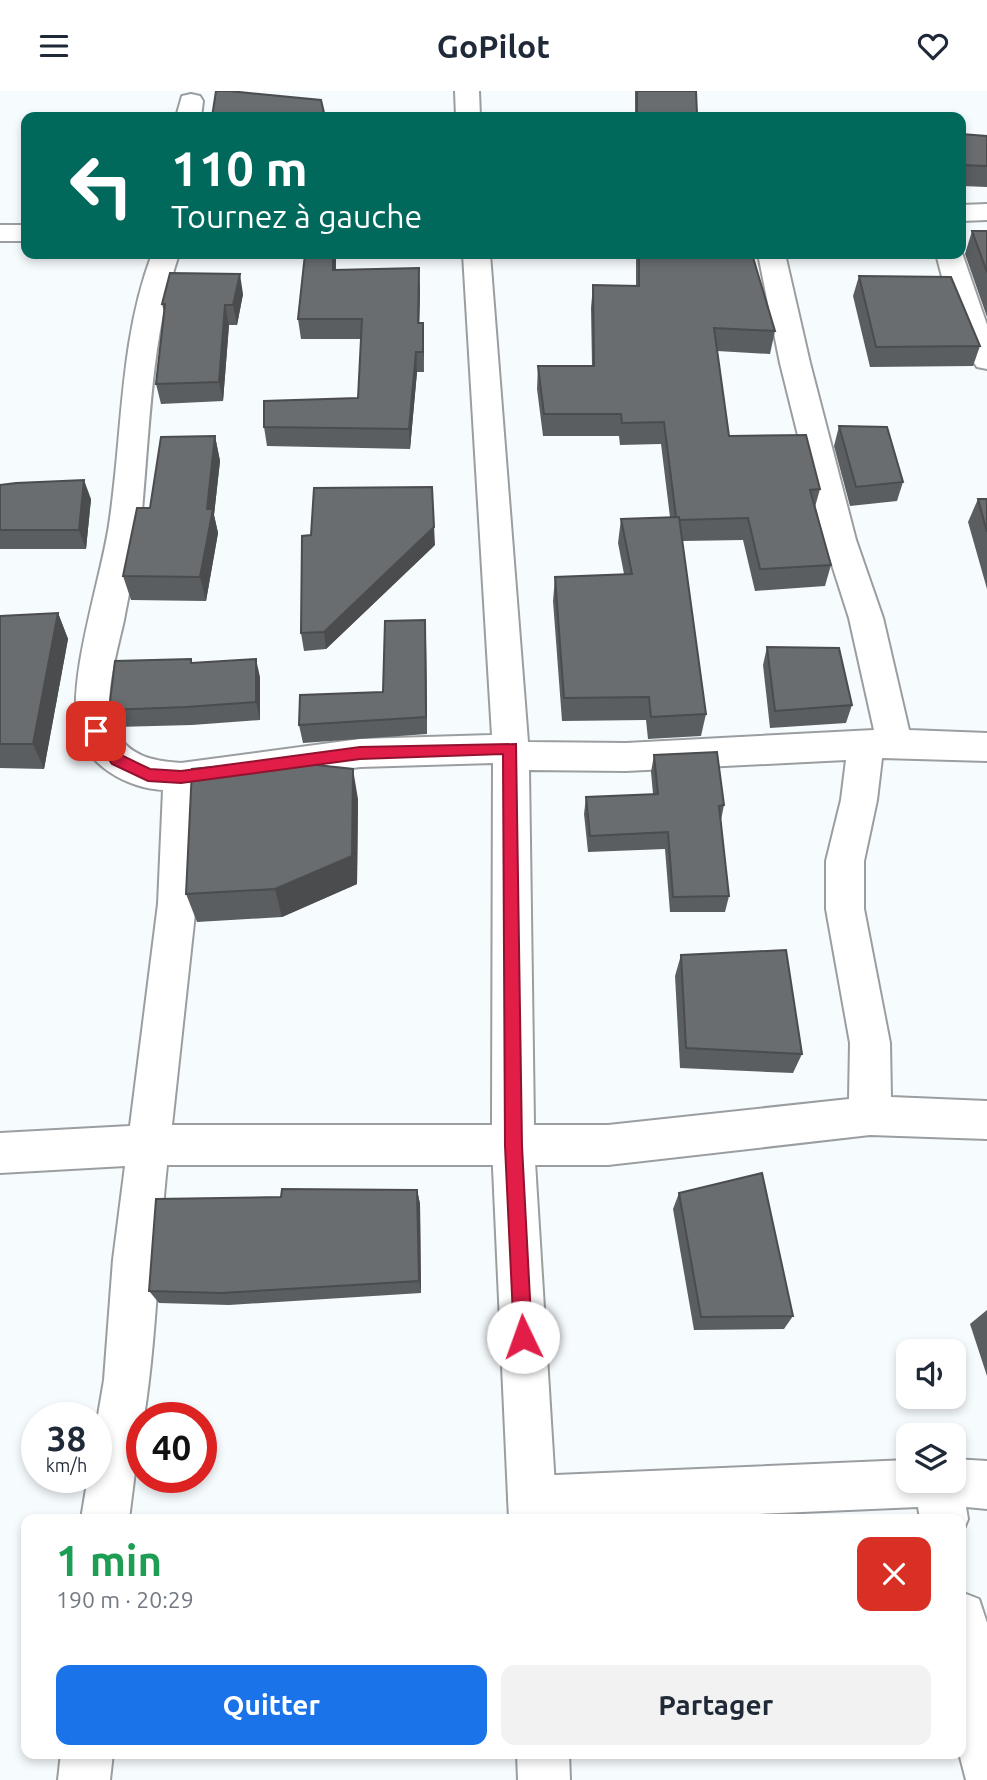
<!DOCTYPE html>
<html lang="fr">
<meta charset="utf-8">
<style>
:root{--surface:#fff;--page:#f2f2f3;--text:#1f2937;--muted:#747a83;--accent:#1a73e8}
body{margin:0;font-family:Ubuntu,sans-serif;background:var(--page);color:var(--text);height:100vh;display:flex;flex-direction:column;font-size:26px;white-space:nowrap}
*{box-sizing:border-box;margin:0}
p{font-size:23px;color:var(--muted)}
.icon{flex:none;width:38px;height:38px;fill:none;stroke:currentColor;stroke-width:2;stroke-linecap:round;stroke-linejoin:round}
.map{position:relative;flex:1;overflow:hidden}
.drawer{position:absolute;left:21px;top:1423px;width:945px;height:245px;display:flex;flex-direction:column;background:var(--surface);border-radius:14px;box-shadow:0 4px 10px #0003}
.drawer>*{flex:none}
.guide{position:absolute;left:21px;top:21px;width:945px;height:147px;border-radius:14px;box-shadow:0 4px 10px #0003;background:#00695c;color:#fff;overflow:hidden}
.controls{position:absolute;left:896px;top:1248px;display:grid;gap:14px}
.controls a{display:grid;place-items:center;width:70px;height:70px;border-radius:14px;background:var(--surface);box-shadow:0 4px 10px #0003;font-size:35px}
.speed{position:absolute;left:21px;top:1311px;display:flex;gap:14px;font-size:35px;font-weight:700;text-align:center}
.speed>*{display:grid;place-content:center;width:91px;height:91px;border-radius:50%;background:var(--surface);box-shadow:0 4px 10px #0003;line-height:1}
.speed small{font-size:18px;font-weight:400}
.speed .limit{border:10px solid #d22;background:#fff;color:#111}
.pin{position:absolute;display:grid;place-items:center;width:60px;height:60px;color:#fff;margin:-30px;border-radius:14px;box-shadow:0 4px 10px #0006}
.me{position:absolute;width:77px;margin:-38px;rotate:357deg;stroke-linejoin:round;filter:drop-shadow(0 0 5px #0008)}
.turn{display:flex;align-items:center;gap:24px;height:147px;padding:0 35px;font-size:32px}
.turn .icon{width:91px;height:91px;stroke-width:2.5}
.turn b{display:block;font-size:49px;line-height:60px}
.round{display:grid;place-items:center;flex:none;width:74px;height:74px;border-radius:14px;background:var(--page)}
.overview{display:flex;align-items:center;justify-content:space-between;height:119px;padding:0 35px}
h1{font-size:42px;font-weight:600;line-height:52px;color:#1e9e55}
.action{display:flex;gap:14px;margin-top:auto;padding:14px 35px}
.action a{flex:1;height:80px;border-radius:14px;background:var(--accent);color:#fff;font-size:28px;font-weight:600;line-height:80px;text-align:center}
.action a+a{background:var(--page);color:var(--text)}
header{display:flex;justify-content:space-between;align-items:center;height:91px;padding:0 35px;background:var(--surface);font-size:32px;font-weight:600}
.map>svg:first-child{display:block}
</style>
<header><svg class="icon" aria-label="menu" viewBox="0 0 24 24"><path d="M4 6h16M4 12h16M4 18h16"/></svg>GoPilot<svg class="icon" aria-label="heart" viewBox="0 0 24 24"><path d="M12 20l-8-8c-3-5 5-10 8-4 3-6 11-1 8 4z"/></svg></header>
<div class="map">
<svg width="987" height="1689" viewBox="0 0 987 1689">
<rect width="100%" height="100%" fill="#f6fbfe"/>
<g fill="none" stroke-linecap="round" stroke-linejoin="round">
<g stroke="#9a9ea1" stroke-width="4">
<g id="street">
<path d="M455,0h24l1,26h-24z"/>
<path d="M191,3l9,2 3,5 -2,16h-25l6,-21z"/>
<path d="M987,113v16l-26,1v-16z"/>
<rect x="0" y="134" width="26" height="16"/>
<path d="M961,159l26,75v44l-10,-2 -5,-7 -24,-61 -12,-45h25z"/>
<path d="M152,163h27c-29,86 -29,177 -38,267 -3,33 -11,66 -17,99 -6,28 -23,84 -10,109 15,28 39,32 67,34l179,-24 132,-4 -29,-481h27l38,488 98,1 248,-13 -25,-112 -25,-78 -44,-177 -22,-109h27l25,109 46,177 27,78 26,112 78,3v28l-105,-3 -5,42 -13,61v48l26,134 1,54 96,4v38l-117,-4 -262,30h-441c-9,84 -10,169 -23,252h-2l-13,102h-48l7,-42h8v-50l8,-47 9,-120 12,-94 -125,7v-40l130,-7 28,-222 5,-114c-35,-2 -77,-24 -85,-61 -11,-50 23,-150 31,-204 14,-91 10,-184 43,-271zM846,669l-5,40 -15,61v48l24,134 -1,56 -241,26h-74l-5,-355 97,1zM493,672l-1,362h-320l24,-221 3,-115 161,-22z"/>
<path d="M954,1368l33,2v48l-21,-2 2,12 -7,17v-17h-41l-2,-12 -277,12h-121l-5,-2 -7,-17 7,-17 17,-7 376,-16v21h46z"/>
<path d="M961,1501l18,7 8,24v157h-21l-7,-27z"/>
<path d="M61,1662h52l-3,27h-52z"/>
</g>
</g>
<g stroke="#9a9ea1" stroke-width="4">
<g id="secondary">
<path d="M513,1035l15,6 6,14 23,373h-48l-17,-373 6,-14z"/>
<path d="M517,1662h52l1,27h-52z"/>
</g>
</g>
<use href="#street" fill="#fff" fill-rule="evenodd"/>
<use href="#secondary" fill="#fff" fill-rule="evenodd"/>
</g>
<g fill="#5a5e60">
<path d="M635,0h61l1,26h-62z"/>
<path d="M961,43l26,2v51l-26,-1z"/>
<path d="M972,140h15v86l-22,-63z"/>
<path d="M305,163h31v16l84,18 -1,35h4l1,49h-7l-7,77 -143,-3 -3,-19 94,-29 3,-59h-60l-3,-20z"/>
<path d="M636,163h116l23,77 -5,23 -53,-3 12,85 91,53 -5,18 16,58 -6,21 -70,5 -12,-51 -61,1 24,173 -5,22 -53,3 -2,-19 -84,1 -9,-120 2,-24 69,-3 -6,-31 3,-24 49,-2 -9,-73 -41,1 -1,-9h-76l-6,-47 1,-23h54l-1,-58 2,-23 43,1z"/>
<path d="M859,185l121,70 -7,20 -103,1 -17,-71z"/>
<path d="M243,203l-6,31h-8l-6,76 -62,3 -5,-20 8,-72 -2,-8z"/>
<path d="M839,335l64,56 -6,19 -47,5 -16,-60z"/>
<path d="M215,345l5,25 -6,54 4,18 -12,68 -75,-1 -8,-24z"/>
<path d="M0,394l91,14 -5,50h-86z"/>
<path d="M978,408h9v90l-19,-67z"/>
<path d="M435,454l-109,104 -22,2 -3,-18z"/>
<path d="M58,522l10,26 -24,130 -44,-1v-152z"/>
<path d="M426,547l1,96 -124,9 -4,-18 84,-33z"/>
<path d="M767,556l85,58 -6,18 -76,5 -7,-63z"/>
<path d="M192,572l68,14v43l-68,5 -76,2 -7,-17z"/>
<path d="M654,664l70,50 -3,15 8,76 -4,16h-55l-5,-63 -77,3 -4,-38 2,-17 67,-3 -2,-22z"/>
<path d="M358,708l-1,85 -75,33 -85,5 -11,-28z"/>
<path d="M681,864l121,99 -9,19 -113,-5 -5,-92z"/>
<path d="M417,1099l3,14 1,89 -192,12 -70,-2 -10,-12 132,-94z"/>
<path d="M679,1102l114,123 -9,13 -90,1 -21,-121z"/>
<path d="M987,1219v66l-17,-52z"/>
</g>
<g fill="#4a4c4e">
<path d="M333,163h3l-1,36 -2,-20z"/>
<path d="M419,177l1,20 -1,55 -1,-20z"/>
<path d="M240,183l3,20 -6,31 -4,-20z"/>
<path d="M225,214l4,20 -6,76 -4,-19z"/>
<path d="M423,232l1,20v29l-1,-20z"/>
<path d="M416,261l1,20 -7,77 -1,-20z"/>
<path d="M215,345l5,25 -6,54 4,18 -12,68 -6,-24z"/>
<path d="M84,389l7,19 -5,50 -7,-19z"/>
<path d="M432,396l3,58 -109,104 -2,-17z"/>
<path d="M58,522l10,26 -24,130 -11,-25z"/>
<path d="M425,529l1,18 1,96 -1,-17z"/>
<path d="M256,568l4,18v43l-4,-18z"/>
<path d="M353,678l5,30 -1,85 -75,33 -7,-28z"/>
<path d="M417,1099l3,14 1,89 -2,-12z"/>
</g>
<g fill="#696d70" stroke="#4a4c4e" stroke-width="2">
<path d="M216,0h13l92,9 4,17h-113z"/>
<path d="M637,0h59l1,23 -60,-1z"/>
<path d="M748,25l29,1h-29z"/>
<path d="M961,43l26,2v30l-26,-1z"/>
<path d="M972,140h15v41z"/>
<path d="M305,163h28v16l86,-2 -1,55h5v29h-7l-7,77 -145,-2v-26l94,-3 4,-79h-64z"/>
<path d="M639,163h113l23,77 -61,-3 15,108 77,-1 14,54 -10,1 21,75 -71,4 -12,-51 -69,2v-3h-3l-12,-95 -42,1 -1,-9h-77l-6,-48h56l-1,-81 46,1z"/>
<path d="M170,182l70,1 -7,31h-8l-6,77 -63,2 9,-80h-3z"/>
<path d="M859,185l92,1 29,69 -104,1z"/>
<path d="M839,335l48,1 16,55 -47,5z"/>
<path d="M215,345l-8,73h6l-13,68 -77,-1 14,-68h13l11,-71z"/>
<path d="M84,389l-5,50h-79v-45l16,-2z"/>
<path d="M432,396l2,40 -110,105 -23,1 1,-97 9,-1 3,-47z"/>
<path d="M978,408h9v33z"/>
<path d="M679,426l27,197 -55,3 -2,-20 -85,1 -9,-121 77,-3 -11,-55z"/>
<path d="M58,522l-25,131h-33v-128z"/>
<path d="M425,529l1,97 -127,8 1,-30 83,-3 2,-71z"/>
<path d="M767,556l72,1 13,57 -77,6z"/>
<path d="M191,568v4l65,-4v43l-70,5 -77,3 6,-49z"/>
<path d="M717,661l7,53 -5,1 10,90 -56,1 -5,-65 -78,4 -4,-39 72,-3 -4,-39z"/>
<path d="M280,670l73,8 -1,87 -77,33 -89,5 6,-125z"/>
<path d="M786,859l16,104 -116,-6 -5,-93z"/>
<path d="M762,1082l31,143 -92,1 -22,-124z"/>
<path d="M282,1098l135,1 2,91 -198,12 -72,-2 7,-92 125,-2z"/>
</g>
<path fill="#e11d48" stroke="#92132f" stroke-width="2" d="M96,634l6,2 21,29 27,13 31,2 179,-24 156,-3 6,402 10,191 -2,7 -7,2 -7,-2 -2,-7 -9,-191 -2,-392 -143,5 -179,24 -33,-2 -36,-17 -23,-33z"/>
</svg>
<div class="controls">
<a><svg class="icon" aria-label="sound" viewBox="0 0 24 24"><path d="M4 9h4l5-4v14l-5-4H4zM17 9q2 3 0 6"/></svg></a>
<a><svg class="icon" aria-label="layers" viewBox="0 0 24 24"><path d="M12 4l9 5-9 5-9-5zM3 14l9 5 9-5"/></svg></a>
</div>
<div class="speed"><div>38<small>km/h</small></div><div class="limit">40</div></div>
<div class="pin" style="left:96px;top:640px;background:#d93025"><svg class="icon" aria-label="arrive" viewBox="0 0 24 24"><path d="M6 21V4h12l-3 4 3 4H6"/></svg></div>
<svg class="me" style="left:523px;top:1246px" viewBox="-20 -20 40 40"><circle r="19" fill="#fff"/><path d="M0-13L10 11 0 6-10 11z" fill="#e11d48"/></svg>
<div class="guide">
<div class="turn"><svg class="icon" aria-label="left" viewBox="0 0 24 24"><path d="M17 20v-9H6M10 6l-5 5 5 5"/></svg><div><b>110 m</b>Tournez à gauche</div></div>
</div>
<section class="drawer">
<div class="overview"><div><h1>1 min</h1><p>190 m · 20:29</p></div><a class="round" style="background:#d93025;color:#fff"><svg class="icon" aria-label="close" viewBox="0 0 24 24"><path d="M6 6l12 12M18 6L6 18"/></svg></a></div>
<div class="action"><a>Quitter</a><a>Partager</a></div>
</section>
</div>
